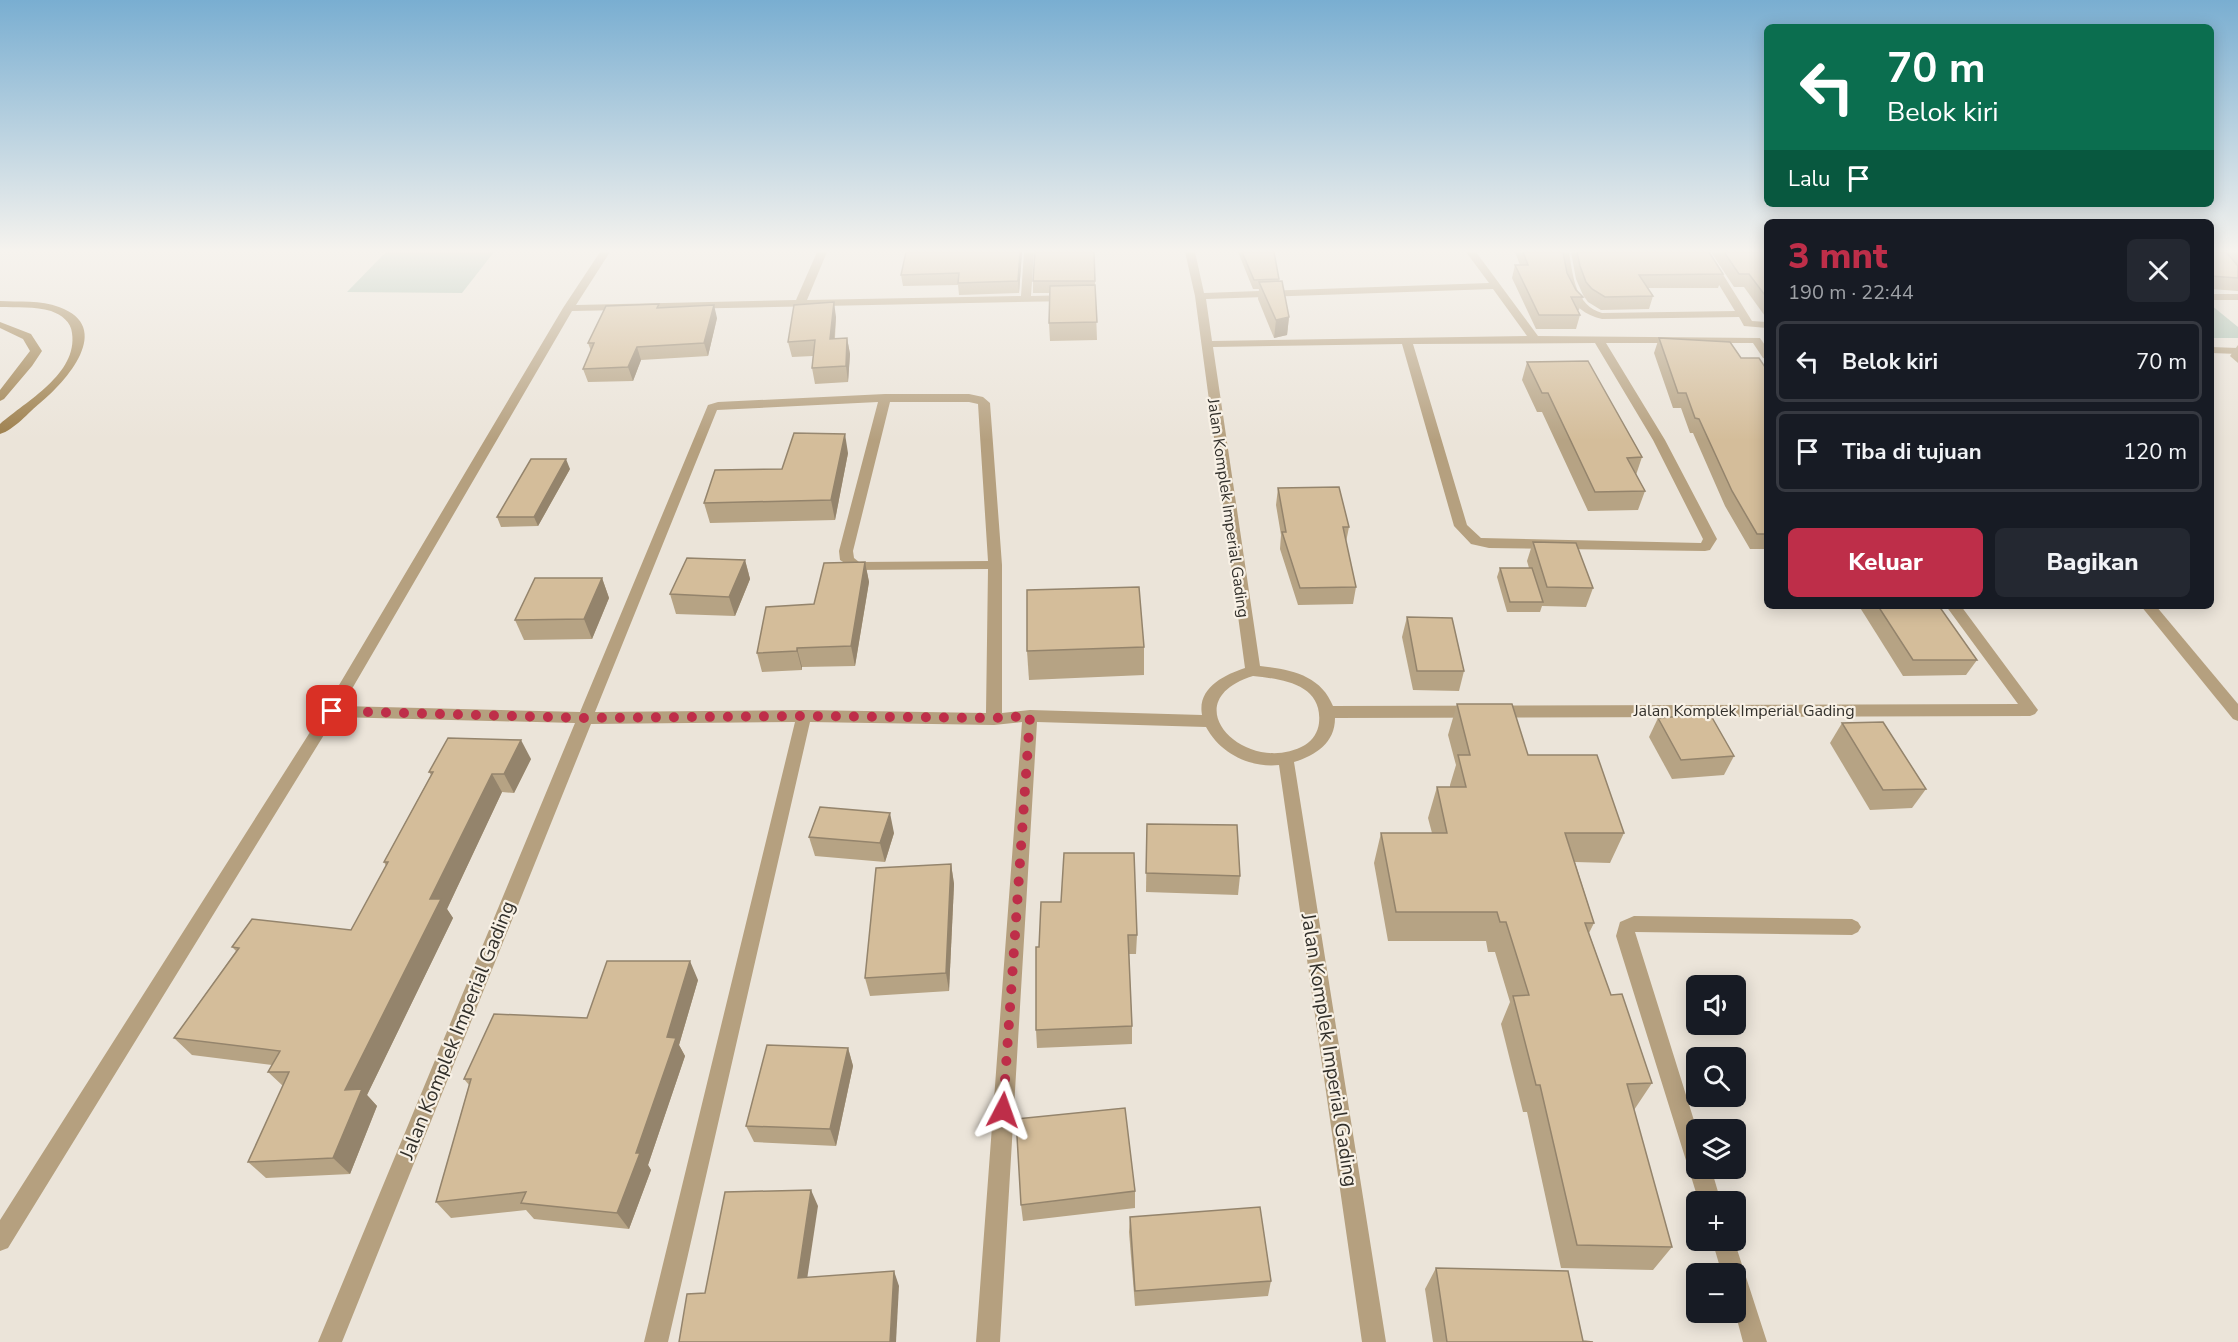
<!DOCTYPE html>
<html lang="id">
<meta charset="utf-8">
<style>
:root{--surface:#171b24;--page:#242831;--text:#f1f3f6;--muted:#9ea1a6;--line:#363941;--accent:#be2e49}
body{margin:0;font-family:"Nunito Sans",sans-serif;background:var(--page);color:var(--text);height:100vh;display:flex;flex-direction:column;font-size:22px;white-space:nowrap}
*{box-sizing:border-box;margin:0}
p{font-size:20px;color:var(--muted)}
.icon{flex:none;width:33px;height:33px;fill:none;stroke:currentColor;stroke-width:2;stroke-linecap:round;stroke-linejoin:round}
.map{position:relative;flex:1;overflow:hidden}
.drawer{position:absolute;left:1764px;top:219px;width:450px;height:390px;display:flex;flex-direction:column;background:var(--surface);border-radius:9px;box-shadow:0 3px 15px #0003}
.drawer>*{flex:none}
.banner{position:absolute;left:1764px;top:24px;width:450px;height:183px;border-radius:9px;box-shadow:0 3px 15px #0003;background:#0b6e4f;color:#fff;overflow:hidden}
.buttons{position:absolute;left:1686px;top:975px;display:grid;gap:12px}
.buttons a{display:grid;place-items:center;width:60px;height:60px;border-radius:9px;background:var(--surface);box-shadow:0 3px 15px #0003;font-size:30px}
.pin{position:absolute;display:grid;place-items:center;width:51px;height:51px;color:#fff;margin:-26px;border-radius:12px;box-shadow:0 3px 9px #0006}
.me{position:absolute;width:66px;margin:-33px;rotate:4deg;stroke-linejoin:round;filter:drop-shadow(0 0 4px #0008)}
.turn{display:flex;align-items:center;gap:21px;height:126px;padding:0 24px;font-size:27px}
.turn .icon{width:78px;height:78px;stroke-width:2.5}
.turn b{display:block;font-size:42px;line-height:51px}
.then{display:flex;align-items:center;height:57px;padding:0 24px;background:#0003;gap:12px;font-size:22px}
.round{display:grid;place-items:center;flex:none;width:63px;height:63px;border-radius:9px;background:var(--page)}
.headline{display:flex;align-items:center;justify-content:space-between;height:102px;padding:0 24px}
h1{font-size:36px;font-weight:800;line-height:45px;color:var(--accent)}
.action{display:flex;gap:12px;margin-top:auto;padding:12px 24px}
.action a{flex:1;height:69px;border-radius:9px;background:var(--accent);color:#fff;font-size:24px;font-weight:800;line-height:69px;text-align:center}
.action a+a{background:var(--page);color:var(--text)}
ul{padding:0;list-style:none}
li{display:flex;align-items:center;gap:18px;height:81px;margin:0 12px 9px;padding:0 12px;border:3px solid var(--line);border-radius:9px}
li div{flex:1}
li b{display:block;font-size:22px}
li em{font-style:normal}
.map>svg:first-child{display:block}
</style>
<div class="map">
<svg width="2238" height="1342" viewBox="0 0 2238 1342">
<rect width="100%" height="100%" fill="#ebe4d9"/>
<g fill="#a8bfaf">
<path d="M386,252h108l-32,41 -115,-1z"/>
<path d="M2211,305l27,22v11h-27z"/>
</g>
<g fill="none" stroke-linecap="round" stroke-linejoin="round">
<g fill="#b5a07f" fill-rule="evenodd">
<path d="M600,252h10l-34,53 220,-5 21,-48h10l-20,48 214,-4 3,-44h10l-3,44 40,-1 5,3 -5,3 -499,10 -230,395 238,6 128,-307 10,-3 167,-8h84l14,3 7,6 12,162v148l28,-3 172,5c-5,-27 22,-40 43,-47l-50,-372 -10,-44h10l9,41 285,-10 -23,-31h10l62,84 222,2 7,10v11l-4,-1 -10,-15h-147l59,97 52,99 -7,11 -5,1 -216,-3 -18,-4 -17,-18 -52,-182 -189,3 47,319c30,3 61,9 73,40l685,-2 -72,-98h15l77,104 -3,4 -5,2 -695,2c0,25 -19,37 -41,44l92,580h-24l-83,-577c-30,3 -59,-12 -73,-38l-169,-5 -37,620h-24l46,-620 -28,3 -184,-3 -142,620h-24l151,-620 -204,2 -249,618h-24l257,-619 -240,-6 -327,531 -8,3v-31l326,-513 237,-399zM1493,289l34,47 -315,5 -6,-42zM1595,343l58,97 50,99 -2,4 -220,-5 -14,-13 -54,-181zM878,402l-39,149 1,9 16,10 132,-1 -2,144 -182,-3 -209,2 122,-302zM890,402h79l9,2 10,157 -129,1 -5,-4 -1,-7zM1253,676c29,3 70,8 66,47 -1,9 -6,17 -14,22 -58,33 -135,-43 -52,-69z"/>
<path d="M1559,252h10c4,24 6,53 33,61l133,-2 -36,-59h10l43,69 15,1v6l-23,-2 -5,-9 -137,2c-36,-9 -38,-35 -43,-67z"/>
<rect x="2211" y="294" width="27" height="6"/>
<path d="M2211,347l27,1v6l-27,-1z"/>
<path d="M2141,606h15l82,98v17l-5,-2z"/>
<path d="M1634,916l218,3 6,3 3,5 -3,5 -6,3 -217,-3 62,198 -1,38h15l10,34h-22l-83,-266 4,-14z"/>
<path d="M1712,1240h22l33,102h-24l-8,-30 1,-38h-14z"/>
</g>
<g fill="#9c7e4b" fill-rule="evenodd">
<path d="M0,301c19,1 41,-1 59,6 56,20 7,75 -19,96 -11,9 -26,27 -40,31v-10c26,-23 78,-50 72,-91 -1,-11 -10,-18 -21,-22 -16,-5 -35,-3 -51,-4z"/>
<path d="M0,322l31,12 11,17 -10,15 -28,33 -4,2v-11l30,-39 -7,-12 -23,-11z"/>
</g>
</g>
<g fill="#b6a384">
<path d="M906,252h116l-3,41 -60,2 -1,-10 -55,1 -2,-11z"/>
<path d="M1094,252l3,88 -47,1 -1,-18 1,-30h-17v-12z"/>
<path d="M1238,252h36l5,29 10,36 -2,18 -13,3 -16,-39 1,-10h-6z"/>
<path d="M1515,252h48l4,21 9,17 7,7 -4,13h-1l2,5 -4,14h-40l-24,-51 3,-13h5z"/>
<path d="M1571,252h138l14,22 -5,14h-70l5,8 -4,13 -48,1 -13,-8 -5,-7 -7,-16z"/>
<path d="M1711,252h56v67l-23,-32h-10z"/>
<path d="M2211,252h27v39l-27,-2z"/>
<path d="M659,304l1,4 57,10 -9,38 -67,4 -8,21 -45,1 -5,-13 8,-18 -3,-8z"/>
<path d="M836,317l-1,21h12l3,16 -2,28 -33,2 -3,-16 1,-12 -21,1 -4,-15z"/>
<path d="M1659,338l82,20 26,12v179h-17l-25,-43 -32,-73h-3l-9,-25h-8l-19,-55z"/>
<path d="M2238,345v18l-8,-7z"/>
<path d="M1527,362l115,95 -6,18 9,16 -7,19 -50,1 -46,-99h-5l-15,-32z"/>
<path d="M848,453l-13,67 -125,3 -6,-20z"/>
<path d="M570,469l-32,57 -37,1 -4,-10z"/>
<path d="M1278,488l71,39 -3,15 10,45 -3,17 -55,1 -18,-56 1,-14 -5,-30z"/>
<path d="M1533,542l60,46 -7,19 -44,-1 -2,6h-33l-10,-35 3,-9h29l-2,-7z"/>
<path d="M745,560l5,19 -15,37 -59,-2 -6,-20z"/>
<path d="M865,562l4,20 -14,84 -53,1v3l-40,2 -5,-19z"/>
<path d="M602,578l7,20 -17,41 -68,1 -9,-20z"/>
<path d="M1859,606h80l38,54 -11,15 -63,1z"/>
<path d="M1407,617l57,54 -5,20 -46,-1 -11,-53z"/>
<path d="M1144,647v28l-115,5 -2,-29z"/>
<path d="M1457,704l71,51 96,78 -14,30 -35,-1 19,61 -5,10 22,62 41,88 -18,27 38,137 -19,23 -92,-2 -34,-156h-4l-22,-88 9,-22 -15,-50h-7l-2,-11h-98l-14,-78 7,-30h51l-4,-15 9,-31h13v-2l6,-20 -8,-30z"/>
<path d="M1658,718l76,38 -10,19 -52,4 -23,-42z"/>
<path d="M1842,723l84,66 -14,19 -42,2 -40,-67z"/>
<path d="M531,759l-17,34 -12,-1 -55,117 6,9 -86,177 10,11 -27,68 -84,4 -18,-16 35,-76 -15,-14 4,-7 -80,-10 -18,-17 62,-87 -4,-4 119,-17 35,-64 -2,-4 47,-87 -2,-3z"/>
<path d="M1147,824l93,52 -2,19 -92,-3z"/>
<path d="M894,833l-9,29 -70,-6 -6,-19z"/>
<path d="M951,864l3,20 -5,107 -79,5 -5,-18z"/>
<path d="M1041,902l96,33 -1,19h-7l3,72v18l-95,4 -1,-18z"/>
<path d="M698,980l-19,65 6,11 -37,109 3,5 -22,59 -95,-10 -8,-9 -75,8 -15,-16 33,-117 -5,-6 123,-61z"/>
<path d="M848,1048l5,18 -17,80 -82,-4 -8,-16z"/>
<path d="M1135,1191v17l-112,13 -2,-16z"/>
<path d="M1130,1217l141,64 -3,15 -133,10 -6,-74z"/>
<path d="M1436,1268l147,73 10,1h-160l-8,-53z"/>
</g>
<g fill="#94846c">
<path d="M1020,252h2l-3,41 -1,-12z"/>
<path d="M834,302l2,15 -3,37 -3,-15z"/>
<path d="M714,305l3,13 -9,38 -4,-13z"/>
<path d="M1289,317l-2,18 -13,3 2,-18z"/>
<path d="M847,338l3,16 -2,28 -2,-16z"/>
<path d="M637,347l4,13 -8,21 -5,-14z"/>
<path d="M845,434l3,19 -13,67 -4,-20z"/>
<path d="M566,459l4,10 -32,57 -4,-9z"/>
<path d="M745,560l5,19 -15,37 -6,-19z"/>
<path d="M865,562l4,20 -14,84 -4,-20z"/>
<path d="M602,578l7,20 -17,41 -8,-20z"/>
<path d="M797,648l5,19v3l-5,-19z"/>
<path d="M521,740l10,19 -17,34 -10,-19z"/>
<path d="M492,774l10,18 -55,117 6,9 -86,177 10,11 -27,68 -17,-16 12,-68 85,-191z"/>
<path d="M890,813l4,20 -9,29 -5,-19z"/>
<path d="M951,864l3,20 -5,107 -3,-18z"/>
<path d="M690,961l8,19 -19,65 6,11 -37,109 3,5 -22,59 -12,-16 19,-60 31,-116z"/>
<path d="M848,1048l5,18 -17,80 -6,-17z"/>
<path d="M811,1190l7,16 -13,87 -7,-15z"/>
<path d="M894,1271l5,15 -3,56h-6z"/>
</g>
<g fill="#d4bd9a" stroke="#94846c" stroke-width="1.5">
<path d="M906,252h114l-2,29 -60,2 1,-10 -58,2z"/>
<path d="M1035,252h59l1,29h-62z"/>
<path d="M1242,252h32l5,27 -25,1z"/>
<path d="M1523,252h40l4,21 9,17 7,7h-12l9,18h-41l-24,-50h13z"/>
<path d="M1577,252h132l14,22 -84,1 14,21 -48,1 -13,-8 -6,-7 -6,-16z"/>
<path d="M1724,252h43v46l-18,-24h-10z"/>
<path d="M2211,252h15l12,14v12l-27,-2z"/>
<path d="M1282,281l7,36 -13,3 -17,-38z"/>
<path d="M1095,285l2,37 -48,1 1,-37z"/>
<path d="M834,302l-4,37 17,-1 -1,28 -34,2 3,-28 -27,2 6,-37z"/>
<path d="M659,304l-2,4 57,-3 -10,38 -67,4 -9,20 -45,2 11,-26h-6l18,-37z"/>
<path d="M1659,338l71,4 11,16h18l8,12v164h-10l-25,-43 -33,-72 -4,-1 -9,-25h-8z"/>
<path d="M1588,361l54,96 -15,1 18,33 -50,1 -47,-99h-6l-15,-31z"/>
<path d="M794,433l51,1 -14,66 -127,3 11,-33 67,-1z"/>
<path d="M531,459h35l-32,58h-37z"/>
<path d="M1339,487l10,40h-6l13,60 -56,1 -18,-56h4l-8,-44z"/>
<path d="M1533,542l43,1 17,45 -46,-1z"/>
<path d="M687,558l58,2 -16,37 -59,-3z"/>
<path d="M865,562l-14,84 -54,2v3l-40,2 9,-46 48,-3 10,-41z"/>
<path d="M1500,568h32l11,34h-33z"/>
<path d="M535,578h67l-18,41 -69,1z"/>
<path d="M1139,587l5,60 -117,4v-61z"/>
<path d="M1878,606h61l38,54h-64z"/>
<path d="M1407,617l45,1 12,53h-47z"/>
<path d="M1457,704h55l16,51h69l27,78h-59l29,90h-9l26,72 11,-1 30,89 -25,1 45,163 -95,-2 -37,-160h-4l-23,-89 16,-1 -23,-73h-6l-3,-10h-101l-15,-79h66l-10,-46h29l-8,-32h12z"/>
<path d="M1710,714l24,42 -53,4 -23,-42z"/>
<path d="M1883,722l43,67 -43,1 -41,-67z"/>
<path d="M448,738l73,2 -17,34h-12l-62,125h11l-96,191 17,-1 -29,69 -85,4 41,-90h-21l12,-21 -106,-13 65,-90 -7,-1 20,-28 99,11 37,-68h-4l49,-90h-4z"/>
<path d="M820,807l70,6 -10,30 -71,-6z"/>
<path d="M1147,824l90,1 3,51 -94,-3z"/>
<path d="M1064,853h70l3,82h-9l4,91 -96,4v-83h3l2,-45h20z"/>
<path d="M951,864l-5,109 -81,5 11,-110z"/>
<path d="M607,961h83l-23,76 9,1 -40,115h4l-23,60 -96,-10 5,-11 -90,10 35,-123h-7l30,-65 93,4z"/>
<path d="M767,1045l81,3 -18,81 -84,-3z"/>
<path d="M1125,1108l10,83 -114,14 -5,-86z"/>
<path d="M811,1190l-13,88 96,-7 -4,71h-211l8,-48 18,-1 20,-101z"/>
<path d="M1260,1207l11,74 -136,10 -5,-74z"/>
<path d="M1436,1268l132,3 15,70 10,1h-146z"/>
</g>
<linearGradient id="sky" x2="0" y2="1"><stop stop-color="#79aed1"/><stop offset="0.57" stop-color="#f6f3ee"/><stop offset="1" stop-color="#f6f3ee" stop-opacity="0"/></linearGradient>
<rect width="2238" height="440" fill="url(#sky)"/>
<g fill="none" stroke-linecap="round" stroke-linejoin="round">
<path stroke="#be2e49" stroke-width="10" stroke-dasharray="0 18" d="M332,711l252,7 220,-2 190,2 36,-2 -27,394"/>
</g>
<g text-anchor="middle" stroke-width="4.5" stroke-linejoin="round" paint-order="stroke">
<g font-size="16" fill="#32302b" stroke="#f8f1e6">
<text transform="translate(1229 508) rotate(82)" y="6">Jalan Komplek Imperial Gading</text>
<text x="1744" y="716">Jalan Komplek Imperial Gading</text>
</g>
<g font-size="20" fill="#32302b" stroke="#f8f1e6">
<text transform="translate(457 1030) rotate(-68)" y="7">Jalan Komplek Imperial Gading</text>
<text transform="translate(1330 1050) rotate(81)" y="7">Jalan Komplek Imperial Gading</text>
</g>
</g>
</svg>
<div class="buttons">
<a><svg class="icon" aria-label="sound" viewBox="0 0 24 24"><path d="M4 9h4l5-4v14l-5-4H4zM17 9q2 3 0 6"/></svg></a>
<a><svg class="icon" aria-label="search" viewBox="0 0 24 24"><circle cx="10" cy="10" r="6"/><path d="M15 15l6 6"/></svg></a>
<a><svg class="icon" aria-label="layers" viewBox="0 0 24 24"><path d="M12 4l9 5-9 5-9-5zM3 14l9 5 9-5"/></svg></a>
<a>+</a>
<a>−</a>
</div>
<div class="pin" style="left:332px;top:711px;background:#d93025"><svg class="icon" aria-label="arrive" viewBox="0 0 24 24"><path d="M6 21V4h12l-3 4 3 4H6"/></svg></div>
<svg class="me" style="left:1003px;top:1110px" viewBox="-20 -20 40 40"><path d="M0-17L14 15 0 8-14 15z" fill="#be2e49" stroke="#fff" stroke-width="4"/></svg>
<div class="banner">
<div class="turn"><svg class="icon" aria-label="left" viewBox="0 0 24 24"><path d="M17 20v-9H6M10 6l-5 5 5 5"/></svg><div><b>70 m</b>Belok kiri</div></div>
<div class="then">Lalu<svg class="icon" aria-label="arrive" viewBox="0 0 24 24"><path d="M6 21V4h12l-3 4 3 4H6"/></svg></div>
</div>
<section class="drawer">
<div class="headline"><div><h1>3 mnt</h1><p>190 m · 22:44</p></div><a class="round"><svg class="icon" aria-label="close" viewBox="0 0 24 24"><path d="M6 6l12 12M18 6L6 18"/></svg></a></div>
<ul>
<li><svg class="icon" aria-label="left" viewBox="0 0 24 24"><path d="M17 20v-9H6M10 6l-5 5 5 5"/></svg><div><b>Belok kiri</b></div><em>70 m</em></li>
<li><svg class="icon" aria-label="arrive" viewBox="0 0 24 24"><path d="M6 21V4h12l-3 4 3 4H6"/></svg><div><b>Tiba di tujuan</b></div><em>120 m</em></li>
</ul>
<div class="action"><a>Keluar</a><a>Bagikan</a></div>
</section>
</div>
